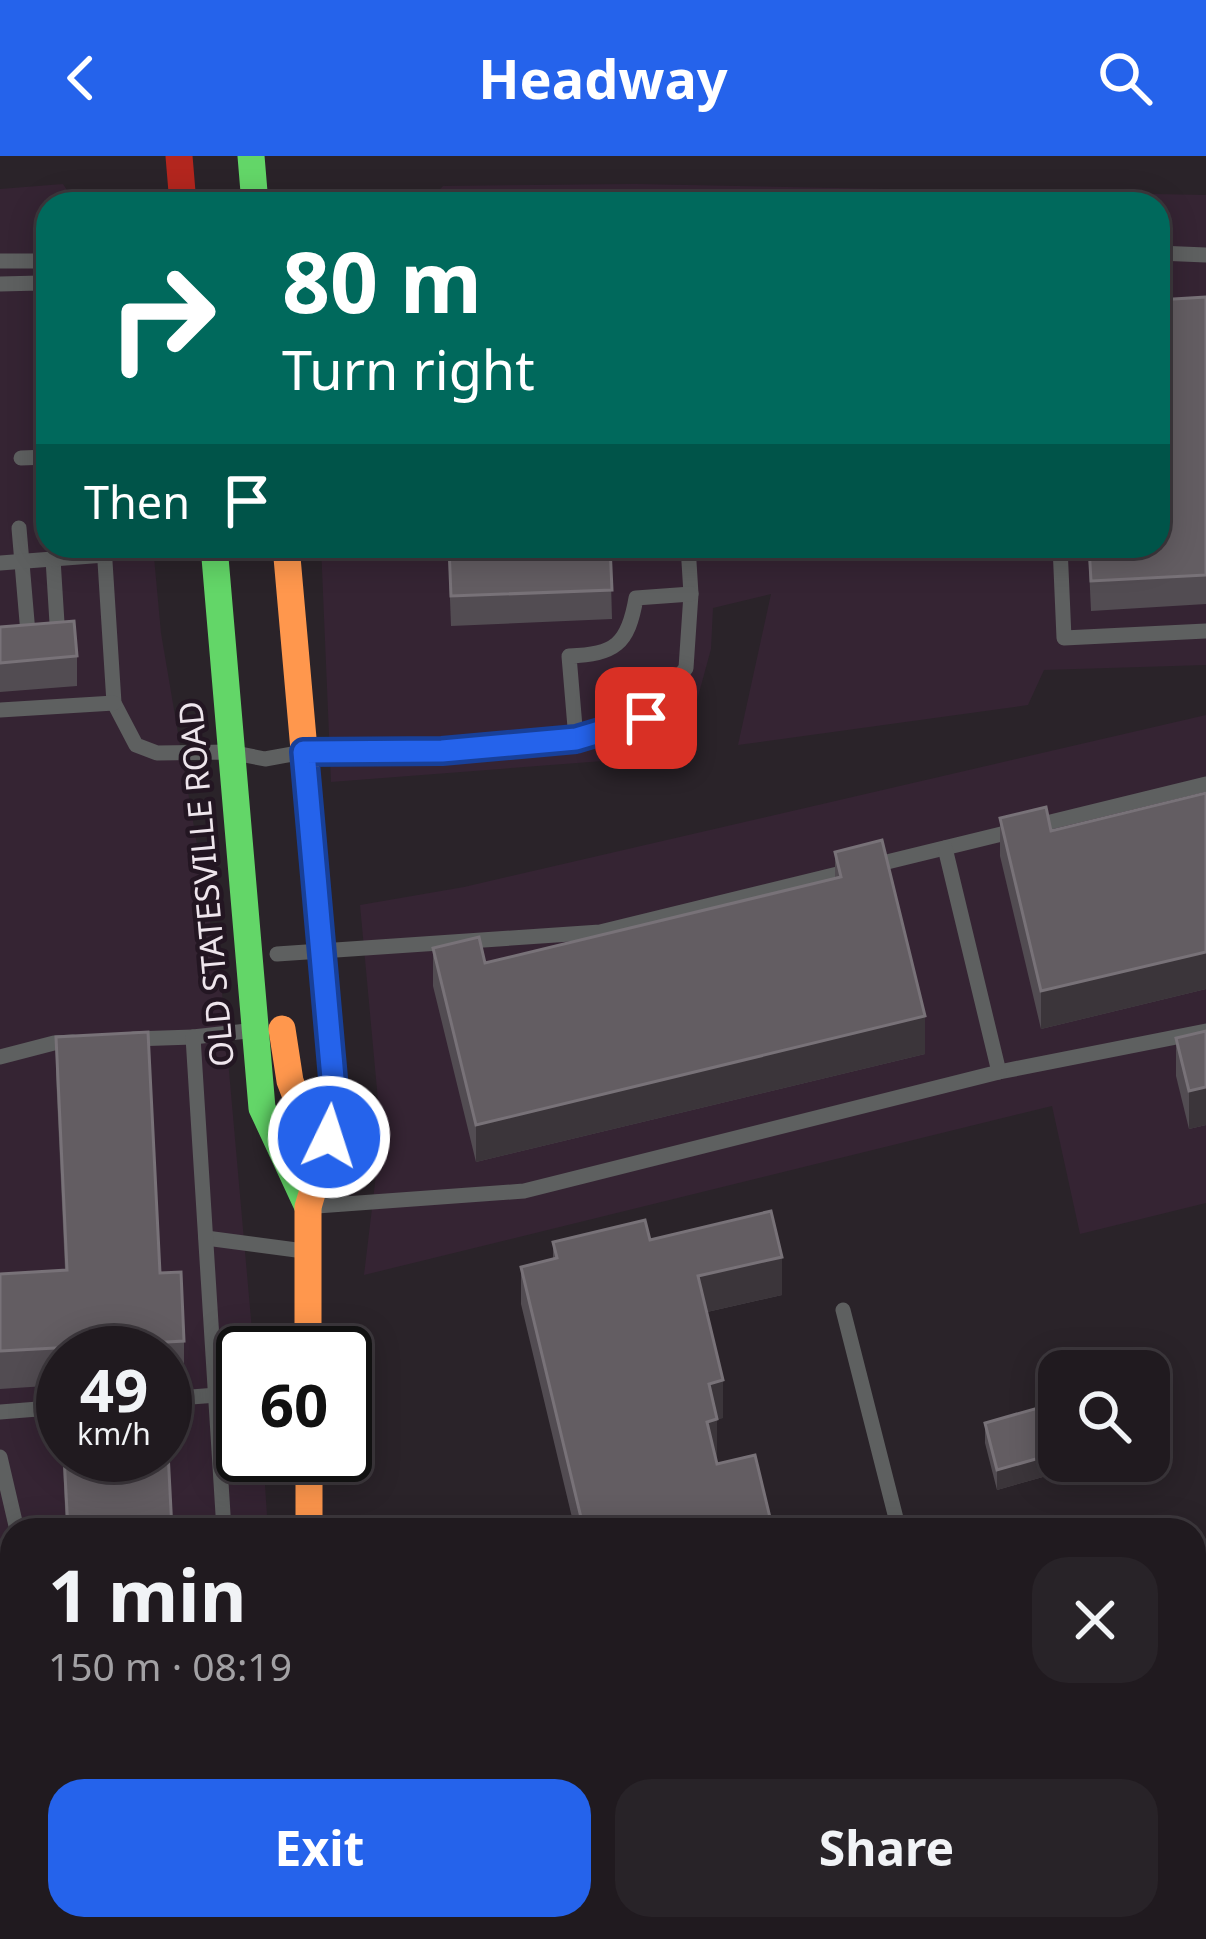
<!DOCTYPE html>
<meta charset="utf-8">
<style>
:root{--surface:#201a1f;--page:#282328;--text:#f1f3f6;--muted:#a2a1a4;--line:#3d383d;--accent:#2563eb}
body{margin:0;font-family:"Noto Sans",sans-serif;background:var(--page);color:var(--text);height:100vh;display:flex;flex-direction:column;font-size:45px;white-space:nowrap}
*{box-sizing:border-box;margin:0}
p{font-size:39px;color:var(--muted)}
.icon{flex:none;width:66px;height:66px;fill:none;stroke:currentColor;stroke-width:2;stroke-linecap:round;stroke-linejoin:round}
.map{position:relative;flex:1;overflow:hidden}
.details{position:absolute;left:0px;top:1362px;width:1206px;height:423px;display:flex;flex-direction:column;background:var(--surface);border-radius:36px 36px 0 0;box-shadow:0 6px 30px #0003,0 0 0 3px var(--line)}
.details>*{flex:none}
.guide{position:absolute;left:36px;top:36px;width:1134px;height:366px;border-radius:36px;box-shadow:0 6px 30px #0003,0 0 0 3px var(--line);background:#00695c;color:#fff;overflow:hidden}
.tools{position:absolute;left:1038px;top:1194px;display:grid;gap:24px}
.tools a{display:grid;place-items:center;width:132px;height:132px;border-radius:24px;background:var(--surface);box-shadow:0 6px 30px #0003,0 0 0 3px var(--line);font-size:60px}
.speed{position:absolute;left:36px;top:1170px;display:flex;gap:24px;font-size:60px;font-weight:700;text-align:center}
.speed>*{display:grid;place-content:center;width:156px;height:156px;border-radius:50%;background:var(--surface);box-shadow:0 6px 30px #0003,0 0 0 3px var(--line);line-height:1}
.speed small{font-size:30px;font-weight:400}
.speed .limit{border:6px solid #111;border-radius:18px;background:#fff;color:#111}
.pin{position:absolute;display:grid;place-items:center;width:102px;height:102px;color:#fff;margin:-51px;border-radius:24px;box-shadow:0 6px 18px #0006}
.me{position:absolute;width:132px;margin:-66px;rotate:4deg;stroke-linejoin:round;filter:drop-shadow(0 0 9px #0008)}
.turn{display:flex;align-items:center;gap:42px;height:252px;padding:0 48px;font-size:54px}
.turn .icon{width:156px;height:156px;stroke-width:2.5}
.turn b{display:block;font-size:84px;line-height:102px}
.then{display:flex;align-items:center;height:114px;padding:0 48px;background:#0003;gap:24px;font-size:45px}
.round{display:grid;place-items:center;flex:none;width:126px;height:126px;border-radius:36px;background:var(--page)}
.head{display:flex;align-items:center;justify-content:space-between;height:204px;padding:0 48px}
h1{font-size:72px;font-weight:700;line-height:90px}
.cta{display:flex;gap:24px;margin-top:auto;padding:24px 48px}
.cta a{flex:1;height:138px;border-radius:36px;background:var(--accent);color:#fff;font-size:48px;font-weight:700;line-height:138px;text-align:center}
.cta a+a{background:var(--page);color:var(--text)}
header{display:flex;justify-content:space-between;align-items:center;height:156px;padding:0 48px;background:var(--accent);color:#fff;font-size:54px;font-weight:700}
.map>svg:first-child{display:block}
</style>
<header><svg class="icon" aria-label="back" viewBox="0 0 24 24"><path d="M15 5l-7 7 7 7"/></svg>Headway<svg class="icon" aria-label="search" viewBox="0 0 24 24"><circle cx="10" cy="10" r="6"/><path d="M15 15l6 6"/></svg></header>
<div class="map">
<svg width="1206" height="1783" viewBox="0 0 1206 1783">
<rect width="100%" height="100%" fill="#2a2329"/>
<g fill="#352433" fill-rule="evenodd">
<path d="M63,28l13,20h-28v342h105l8,87 61,359 32,361h-11v102h20l5,75h-256v214l-12,-44v-1511zM63,1197h102v102h-102z"/>
<path d="M635,28l571,11v470l-162,5 -16,35 -290,40 33,-151 -58,14 -2,41 -18,66 -41,31 -49,15 -272,21 -10,-236h837v-342h-732l17,-18z"/>
<path d="M1206,559v488l-126,31 -28,-128 -688,169 17,-142 -21,-228 104,-18z"/>
<path d="M1206,1744v39h-166l43,-10h111v-26z"/>
<path d="M83,1773h200l-1,10h-195z"/>
</g>
<g fill="none" stroke-linecap="round" stroke-linejoin="round">
<g stroke="#5e6060" stroke-width="15">
<path d="M1158,97l48,2"/>
<path d="M0,105h48"/>
<path d="M0,128l40,-1 8,6"/>
<path d="M21,302l27,-1"/>
<path d="M19,372l10,117"/>
<path d="M104,390l10,157 22,42 21,8 73,-1 35,7 39,-7 138,-1 134,-12 70,-21 40,-50 5,-74 -3,-48"/>
<path d="M1060,390l4,92 142,-7"/>
<path d="M53,403l5,80"/>
<path d="M0,407l105,-8"/>
<path d="M0,554l114,-7"/>
<path d="M576,583l-7,-83c46,-2 59,-11 67,-58l55,-4"/>
<path d="M277,798l323,-22 606,-148"/>
<path d="M133,883l60,-2"/>
<path d="M0,901l54,-14 19,-1"/>
<path d="M999,916l207,-41"/>
<path d="M317,1050l207,-15 475,-119 -54,-224"/>
<path d="M206,1082l98,13"/>
<path d="M843,1154l56,220"/>
<path d="M165,1243l78,-6"/>
<path d="M0,1256l63,-5"/>
<path d="M0,1301l17,73"/>
<path d="M224,1374l-31,-493 54,-6"/>
<path d="M606,1773l2,10"/>
<path d="M210,1783l1,-10"/>
<path d="M1192,1783l14,-3"/>
</g>
<g stroke="#63d668" stroke-width="27">
<path d="M251,0l4,48"/>
<path d="M214,390l48,562 46,99"/>
<path d="M1194,1708l12,-3"/>
<path d="M871,1783l43,-10"/>
</g>
<g stroke="#ff974d" stroke-width="27">
<path d="M286,390l50,566 -28,95v146"/>
<path d="M282,873l8,52 31,81"/>
<path d="M309,1299v75"/>
</g>
<g stroke="#b3261e" stroke-width="27">
<path d="M179,0l4,48"/>
<path d="M310,1773v10"/>
</g>
<g stroke="#666365" stroke-width="14">
<g id="rail">
<path d="M0,1606l12,35"/>
<path d="M56,1773l4,10"/>
</g>
</g>
<use href="#rail" stroke="#231622" stroke-width="9" stroke-dasharray="27" stroke-linecap="butt"/>
</g>
<g fill="#524c52">
<path d="M1206,141v307l-115,7 -3,-65h70z"/>
<path d="M448,390h162l2,73 -161,7z"/>
<path d="M0,471l77,29v30l-77,6z"/>
<path d="M1206,637v196l-165,40 -41,-173v-38l51,13z"/>
<path d="M835,696l90,202 -449,108 -43,-176v-38l52,15 350,-84z"/>
<path d="M1206,875v94l-17,4 -13,-53v-38z"/>
<path d="M56,881l104,236 24,68v38l-19,1v-27h-102v102h102l7,75h-106l-5,-110v-35l-61,4v-115l65,-4 -9,-195z"/>
<path d="M650,1084l132,55 -75,17 16,106 -6,1v38h-2l2,7 56,66h-198l-54,-226v-37l32,-8v-17z"/>
<path d="M985,1267l65,52 -53,15 -12,-47z"/>
</g>
<g fill="#3b353a">
<path d="M1206,796v37l-165,40v-38z"/>
<path d="M925,860v38l-449,108v-37z"/>
<path d="M1206,931v38l-17,4v-38z"/>
<path d="M782,1101v38l-84,19v-38z"/>
<path d="M723,1224v38l-6,1v38l-10,2 2,-75z"/>
<path d="M1050,1299v20l-53,15v-20z"/>
</g>
<g fill="#635d62" stroke="#787278" stroke-width="3">
<path d="M1206,141v278l-115,6 -2,-35h69v-246z"/>
<path d="M449,390h161l2,44 -161,6z"/>
<path d="M74,465l3,35 -77,7v-36z"/>
<path d="M1206,637v159l-165,39 -41,-173 46,-11 5,24z"/>
<path d="M882,684l43,176 -449,109 -43,-177 46,-11 6,26 356,-86 -6,-25z"/>
<path d="M1206,875v56l-17,4 -13,-53z"/>
<path d="M148,876l12,241 21,-1 3,69 -184,10v-77l67,-4 -11,-233z"/>
<path d="M771,1055l11,46 -84,19 25,104 -14,4 8,35 -10,3 10,42 38,-9 18,75h-189l-63,-263 36,-9 -4,-16 92,-22 5,20z"/>
<path d="M165,1237l7,137h-104l-4,-75h101z"/>
<path d="M1038,1252l12,47 -53,15 -12,-47z"/>
</g>
<g fill="none" stroke-linecap="round" stroke-linejoin="round">
<g stroke="#184099" stroke-width="30">
<path id="route" d="M329,981l7,-25 -32,-360 138,-1 134,-12 70,-21"/>
</g>
<use href="#route" stroke="#2563eb" stroke-width="21"/>
</g>
<g text-anchor="middle" stroke-width="9" stroke-linejoin="round" paint-order="stroke">
<g font-size="33" fill="#eee5ec" stroke="#231622">
<text transform="translate(206 728) rotate(-95)" y="12">OLD STATESVILLE ROAD</text>
</g>
</g>
</svg>
<div class="tools">
<a><svg class="icon" aria-label="search" viewBox="0 0 24 24"><circle cx="10" cy="10" r="6"/><path d="M15 15l6 6"/></svg></a>
</div>
<div class="speed"><div>49<small>km/h</small></div><div class="limit">60</div></div>
<div class="pin" style="left:646px;top:562px;background:#d93025"><svg class="icon" aria-label="arrive" viewBox="0 0 24 24"><path d="M6 21V4h12l-3 4 3 4H6"/></svg></div>
<svg class="me" style="left:329px;top:981px" viewBox="-20 -20 40 40"><circle r="17" fill="#2563eb" stroke="#fff" stroke-width="3"/><path d="M0-11L8 9 0 5-8 9z" fill="#fff"/></svg>
<div class="guide">
<div class="turn"><svg class="icon" aria-label="right" viewBox="0 0 24 24"><path d="M7 20v-9h11M14 6l5 5-5 5"/></svg><div><b>80 m</b>Turn right</div></div>
<div class="then">Then<svg class="icon" aria-label="arrive" viewBox="0 0 24 24"><path d="M6 21V4h12l-3 4 3 4H6"/></svg></div>
</div>
<section class="details">
<div class="head"><div><h1>1 min</h1><p>150 m · 08:19</p></div><a class="round"><svg class="icon" aria-label="close" viewBox="0 0 24 24"><path d="M6 6l12 12M18 6L6 18"/></svg></a></div>
<div class="cta"><a>Exit</a><a>Share</a></div>
</section>
</div>
